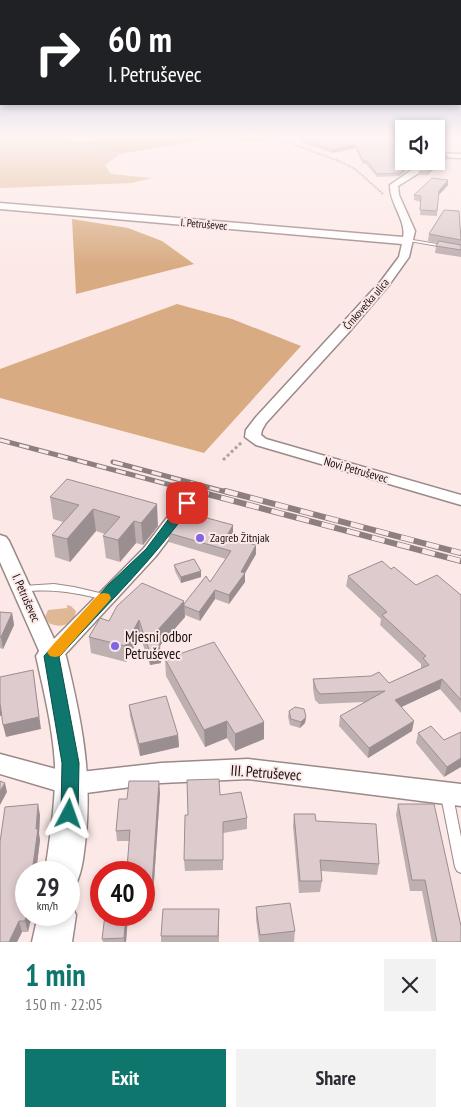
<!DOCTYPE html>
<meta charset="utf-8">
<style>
:root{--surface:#fff;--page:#f2f2f3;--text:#2b2b33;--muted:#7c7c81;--accent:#0f766e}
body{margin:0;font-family:"PT Sans Narrow",sans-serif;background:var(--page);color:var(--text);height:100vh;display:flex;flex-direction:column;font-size:19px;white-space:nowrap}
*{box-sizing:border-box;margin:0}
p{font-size:16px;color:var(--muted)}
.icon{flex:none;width:28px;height:28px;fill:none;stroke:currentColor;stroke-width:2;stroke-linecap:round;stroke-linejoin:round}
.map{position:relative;height:942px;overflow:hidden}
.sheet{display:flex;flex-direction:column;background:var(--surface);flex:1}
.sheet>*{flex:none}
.top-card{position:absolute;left:0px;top:0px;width:461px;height:105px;box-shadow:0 2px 8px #0003;background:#202124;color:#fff;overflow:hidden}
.tools{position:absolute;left:395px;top:120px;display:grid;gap:10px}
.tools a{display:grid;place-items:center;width:50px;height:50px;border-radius:0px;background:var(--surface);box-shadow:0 2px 8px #0003;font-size:25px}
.speed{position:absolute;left:15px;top:861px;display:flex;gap:10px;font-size:25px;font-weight:700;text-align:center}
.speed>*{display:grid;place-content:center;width:65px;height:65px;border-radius:50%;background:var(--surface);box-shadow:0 2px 8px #0003;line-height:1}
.speed small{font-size:12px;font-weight:400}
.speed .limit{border:8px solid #d22;background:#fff;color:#111}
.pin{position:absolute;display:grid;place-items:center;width:42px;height:42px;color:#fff;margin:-21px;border-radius:10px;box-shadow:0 2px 8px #0006}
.me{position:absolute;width:55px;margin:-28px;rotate:4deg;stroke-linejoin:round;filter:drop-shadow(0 0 4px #0008)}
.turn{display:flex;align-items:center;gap:18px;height:105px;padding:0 25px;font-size:22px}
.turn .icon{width:65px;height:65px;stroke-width:2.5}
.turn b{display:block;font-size:35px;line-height:42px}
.round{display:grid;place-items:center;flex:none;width:52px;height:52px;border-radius:0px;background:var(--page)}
.overview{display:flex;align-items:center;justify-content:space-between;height:85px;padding:0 25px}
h1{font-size:30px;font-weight:700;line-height:38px;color:var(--accent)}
.action{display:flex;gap:10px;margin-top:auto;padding:10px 25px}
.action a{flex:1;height:58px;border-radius:0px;background:var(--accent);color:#fff;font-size:20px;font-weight:700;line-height:58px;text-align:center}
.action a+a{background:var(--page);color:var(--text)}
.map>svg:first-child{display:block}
</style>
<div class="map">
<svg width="461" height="942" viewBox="0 0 461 942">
<rect width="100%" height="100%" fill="#fce9e7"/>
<g fill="#e0b895">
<path d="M0,135h39l28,4 53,15 -15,11 6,9 41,4 -20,5 -132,5z"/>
<path d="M67,605l4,1 5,5c-2,14 -16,18 -27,12l-4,-6 3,-7 19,-2z"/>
</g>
<g fill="#d8ab82">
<path d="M149,135h125l-11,6 -59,-1 -84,14 -41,-12z"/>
<path d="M72,219l56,9 34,13 32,23 -118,30z"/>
<path d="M177,304l55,15 69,27 -97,107 -204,-55v-29z"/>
</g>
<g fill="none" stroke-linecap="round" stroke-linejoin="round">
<g stroke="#9a8987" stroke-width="2">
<g id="lane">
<path d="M407,239l54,9v2l-52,-9 -2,-1z"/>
<path d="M54,584l20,3 34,8 1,2 -1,2 -3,1c-28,-7 -54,-12 -82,-8l-3,-1 -1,-2 1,-2 3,-1z"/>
<path d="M447,791l4,1 2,4 8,41v36l-4,-2 -2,-4 -14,-71 2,-4z"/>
</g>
</g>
<g stroke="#9a8987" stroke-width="3">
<g id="street">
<path d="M393,135h11v5z"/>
<path d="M436,153l25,1v4l-25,-1z"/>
<path d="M420,161h9l-10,12 -21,13 1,9 16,36 -6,26 -20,28 -40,47 -83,91 -4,7 -1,5 5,4 195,56v10l-205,-60 -11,-8 1,-7 10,-13 125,-136 18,-24 3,-13 -402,-35v-6l403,34c4,-16 -14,-34 -13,-52l23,-16z"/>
<path d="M187,498l6,1 3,4 -40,53 -98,106 -7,2 -7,-2 -44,-100v-27l6,2 3,4 45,98 90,-91 37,-49z"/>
<path d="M0,754l71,19 90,-10 87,-4 213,25v22l-213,-27 -87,4 -90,12 -71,-21z"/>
</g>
</g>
<g stroke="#9a8987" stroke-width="3">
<g id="secondary">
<path d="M51,645l10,3 5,8c15,62 26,115 20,179 -2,17 -3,34 -10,49l-7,3v-15h-24c5,-35 11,-71 10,-107 -2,-37 -11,-73 -19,-109l5,-8z"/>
<path d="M69,901l7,14 -4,27h-40l6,-27h31z"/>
</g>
</g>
<path stroke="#b2a3a2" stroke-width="2" stroke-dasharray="2 1" stroke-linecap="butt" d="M281,135l-8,2 66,24 16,8 28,25"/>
<path stroke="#b2a3a2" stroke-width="3" stroke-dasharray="3 2.5" stroke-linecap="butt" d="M223,460l19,-18"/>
<use href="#lane" fill="#fff" fill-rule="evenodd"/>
<use href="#street" fill="#fff" fill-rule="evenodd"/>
<use href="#secondary" fill="#fff" fill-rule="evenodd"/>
<g stroke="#8c7f7e" stroke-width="5">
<g id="rail-far1">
<path d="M0,440l201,53"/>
<path d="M113,462l117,31"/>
</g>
</g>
<g stroke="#8c7f7e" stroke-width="6">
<g id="rail">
<path d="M196,491l265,70"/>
<path d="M225,491l236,62"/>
</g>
</g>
<use href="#rail-far1" stroke="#fce9e7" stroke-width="3" stroke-dasharray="10" stroke-linecap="butt"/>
<use href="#rail" stroke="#fce9e7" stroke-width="4.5" stroke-dasharray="13" stroke-linecap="butt"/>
</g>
<g fill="#beafb1">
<path d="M329,135l75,26h13l-18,15 -22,1 -11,-13h-3l-8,-16 -23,5 -31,-11v-4z"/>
<path d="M436,155l12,1 -1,3 -20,16h-8v-3z"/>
<path d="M448,180v5l-10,10 -1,21 -17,-1 1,-13 -7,-2v-5z"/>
<path d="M429,234h32v23l-26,-4 1,-7 2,-3 -10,-2z"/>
<path d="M50,497l108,29 -15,19 -7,-2 -16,19 -14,-4 -3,-22 2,-2 -9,-3 -26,31 -15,-5 -3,-22 11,-13 -10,-3z"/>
<path d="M233,525v9l-2,4 25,7v9l-11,19v9l-16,22 -14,-5 -15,22 -15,-6v2l-25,28 1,18 -11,2 -10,-29 -14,26 -35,-9 -2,-16 95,-36v3l26,-22 16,-23 -57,-17 -1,-9z"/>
<path d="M174,565l27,12 -20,6 -6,-12z"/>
<path d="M391,569l25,16 45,10v118l-21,-24 -39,18 11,24 -44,27 -29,-32 1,-10 25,-14 -46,2 -4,-4 -2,-11v-10l76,4 32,-15v-4l-41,-39 1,-6 -35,-33 2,-10z"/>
<path d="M0,612l12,1 2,12 -11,24 -3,-1z"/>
<path d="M165,659l99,80 -29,12 -8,-13 -22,9 -39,-71z"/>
<path d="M129,705l49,30 1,12 -39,9 -10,-40z"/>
<path d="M289,711l17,6 -1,6 -5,5 -10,-3 -2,-8z"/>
<path d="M461,732l-17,45 -28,-34 2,-10 26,7z"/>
<path d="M160,792l-8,119h-8v-39l-17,-4 2,-27h-12l-1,-10 11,-32z"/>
<path d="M220,795l27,23v11l-24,4v37l-38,1 -1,-11 4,-45z"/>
<path d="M398,804l63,138h-29l-10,-51h-12l-14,-76z"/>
<path d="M294,814l22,7 63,43 -2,11 -56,-4 1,10 -2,11 -21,1 -6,-67z"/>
<path d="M40,815l-1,19 1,6 -4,32h-10l2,60h-6l-5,10h-17z"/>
<path d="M256,907l39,24 -1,11h-35l-3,-23z"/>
<path d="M219,909v33h-58v-6z"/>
<path d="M105,915h23l-2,27h-23l-1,-3z"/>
</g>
<g fill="#9b8e90">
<path d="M355,144v4l-23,5v-3z"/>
<path d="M448,156l-1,3 -20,16 1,-4z"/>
<path d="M413,161h4l-18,15 1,-3z"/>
<path d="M448,180v5l-10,11 1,-5z"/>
<path d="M157,504l1,22 -15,19 -2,-22z"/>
<path d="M93,509l3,22 -26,31 -3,-23z"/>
<path d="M134,521l2,22 -16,19 -2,-22z"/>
<path d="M233,525v9l-7,12v-9z"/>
<path d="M256,545v9l-12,21 1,-2v9l-16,22v-9l12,-23z"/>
<path d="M201,571v6l-20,6v-6z"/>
<path d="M215,590v9l-15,22 -1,-9z"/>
<path d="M184,601l1,16 -27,31 2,-1 1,16 -11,2 -1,-15 7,-18z"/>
<path d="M12,613l2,12 -11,24 -2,-12z"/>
<path d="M139,620l1,16 -14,26 -1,-16z"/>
<path d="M33,670l8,59 -35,8 -3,-12z"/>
<path d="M442,679l-2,10 -47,22 2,-11z"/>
<path d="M0,703l3,12 -3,1z"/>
<path d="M306,717l-1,6 -5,5 1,-6z"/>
<path d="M227,721v17l-22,9 -1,-17z"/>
<path d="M414,721l-2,10 -44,27 1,-10z"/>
<path d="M264,722v17l-29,12v-17z"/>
<path d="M178,735l1,12 -39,9 -1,-12z"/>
<path d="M461,758v9l-17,10 3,-10z"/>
<path d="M159,781l1,11 -8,119 -1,-10z"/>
<path d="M5,783l2,9 -7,13v-14z"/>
<path d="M38,804l2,11 -1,19 1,6 -4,32h-4z"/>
<path d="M26,915h6l-4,17 -3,-11z"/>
<path d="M126,915h2l-2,27h-2v-4z"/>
<path d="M19,921l3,11 -5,10h-8z"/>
</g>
<g fill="#ddcbce" stroke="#9b8e90">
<path d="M329,135h66l9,3v23h9l-13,12 -23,1 -10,-13h-4l-8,-17 -23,6 -31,-12z"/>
<path d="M436,155l12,1 -20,15 -9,1 10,-11h7z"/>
<path d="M432,178l16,2 -9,11 -2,20 -17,-1 1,-14 -7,-1z"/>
<path d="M444,210l15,1 2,29 -32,-6z"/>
<path d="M439,241l22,4v5l-25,-4z"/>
<path d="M67,479l90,25 -16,19 -7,-2 -16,19 -15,-4 17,-19 -27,-8 -26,30 -15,-4 27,-30 -29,-8z"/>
<path d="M185,512l48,13 -7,12 30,8 -15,27 4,1 -16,22 -14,-5 -16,22 -15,-6v-2l22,-28 4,6 21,-31 -63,-18z"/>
<path d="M194,559l7,12 -20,6 -7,-12z"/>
<path d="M382,561l9,8 3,-2 22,18 21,-10 24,20v105l-19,-21 -47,21 19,21 -45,27 -29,-32 45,-25 -65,3 -4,-5 -3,-10 58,-3 8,-4 10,11 40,-18 -6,-7 3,-2 -44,-41 5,-3 -39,-36z"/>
<path d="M142,583l42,18 -28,31 4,15 -11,3 -10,-30 -14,26 -36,-9 11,-19 9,3 8,-15z"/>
<path d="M0,612l12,1 -11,24h-1z"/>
<path d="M214,642l50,80 -29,12 -8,-13 -23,9 -39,-71z"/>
<path d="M33,670l6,47 -36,8 -3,-22v-26z"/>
<path d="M166,696l12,39 -39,9 -10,-39z"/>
<path d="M295,707l9,2 2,8 -5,5 -10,-3 -2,-8z"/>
<path d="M431,726l13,14 17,-8v26l-14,9 -29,-34z"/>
<path d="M219,779l1,16 21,-3 6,26 -24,4v38h-39l1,-45h3l-1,-35z"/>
<path d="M0,781l5,2 -5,8z"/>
<path d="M129,781h30l-8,120h-7v-29h-28v-4h11l3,-38 -14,1 3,-32h8z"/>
<path d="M38,804l-2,25h2l-6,43h-6v43l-1,6h-6l-10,21h-9v-100l5,-35z"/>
<path d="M398,804h36l27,122v16h-24l-12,-62h-13z"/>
<path d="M294,814h21l1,7 60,3 3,40 -59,-4 2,21h-22z"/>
<path d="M290,903l5,28 -35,4 -4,-28z"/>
<path d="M163,909h56l-1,27h-57z"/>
<path d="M105,915h21l-2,23 -22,1z"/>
</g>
<linearGradient id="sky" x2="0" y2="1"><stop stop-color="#a4aed9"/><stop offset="0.51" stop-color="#fef5f4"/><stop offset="1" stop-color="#fef5f4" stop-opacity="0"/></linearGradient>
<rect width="461" height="267" fill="url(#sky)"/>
<path fill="#0f766e" stroke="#0a4d48" d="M187,499l6,4c-38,56 -89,104 -134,154l20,106 -1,51 -2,6 -7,2 -6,-2 -2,-6 1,-51 -18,-107 64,-71 38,-36 37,-49z"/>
<path fill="#f59e0b" d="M104,593l5,1 2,4 -2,3 -49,55 -5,1 -5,-1 -3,-4 3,-4 49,-54z"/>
<g fill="#7f66e2" stroke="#fce9e7" stroke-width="2">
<circle cx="200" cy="538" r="5"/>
<circle cx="115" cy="646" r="5"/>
</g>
<g text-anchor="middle" stroke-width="4" stroke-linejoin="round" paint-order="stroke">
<g font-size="11" fill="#181211" stroke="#fce9e7">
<text transform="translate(204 224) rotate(5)" y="4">I. Petruševec</text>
<text transform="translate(366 304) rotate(-49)" y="4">Črnkovečka ulica</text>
</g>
<g font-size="12" fill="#181211" stroke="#fce9e7">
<text transform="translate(356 470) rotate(16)" y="4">Novi Petruševec</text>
<text transform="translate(26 598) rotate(66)" y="4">I. Petruševec</text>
</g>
<g font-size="12" fill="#181211" stroke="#fce9e7" text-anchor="start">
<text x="210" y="542">Zagreb Žitnjak</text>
</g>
<g font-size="15" fill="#181211" stroke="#fce9e7" text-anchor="start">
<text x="125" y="642">Mjesni odbor<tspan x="125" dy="17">Petruševec</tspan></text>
</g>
<g font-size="15" fill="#181211" stroke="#fce9e7">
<text transform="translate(266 773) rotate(4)" y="5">III. Petruševec</text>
</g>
</g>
</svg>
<div class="tools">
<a><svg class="icon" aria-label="sound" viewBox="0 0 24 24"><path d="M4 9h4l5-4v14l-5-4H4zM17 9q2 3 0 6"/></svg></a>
</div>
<div class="speed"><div>29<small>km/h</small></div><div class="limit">40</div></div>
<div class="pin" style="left:187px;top:503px;background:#d93025"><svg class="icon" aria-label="arrive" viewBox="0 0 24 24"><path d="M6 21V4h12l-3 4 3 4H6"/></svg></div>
<svg class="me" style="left:69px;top:814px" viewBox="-20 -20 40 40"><path d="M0-17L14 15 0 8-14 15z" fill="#0f766e" stroke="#fff" stroke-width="4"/></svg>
<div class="top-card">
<div class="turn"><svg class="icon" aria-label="right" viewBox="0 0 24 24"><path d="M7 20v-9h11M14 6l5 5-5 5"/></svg><div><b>60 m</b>I. Petruševec</div></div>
</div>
</div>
<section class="sheet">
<div class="overview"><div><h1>1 min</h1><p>150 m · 22:05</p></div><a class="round"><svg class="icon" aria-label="close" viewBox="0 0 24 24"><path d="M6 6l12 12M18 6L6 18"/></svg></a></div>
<div class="action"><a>Exit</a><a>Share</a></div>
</section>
